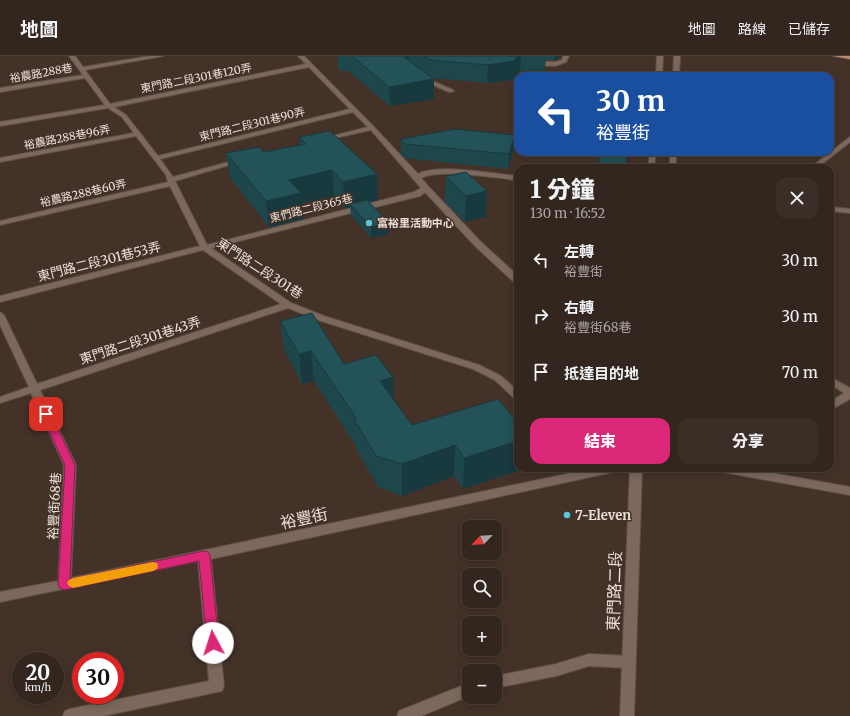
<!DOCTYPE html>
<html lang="zh-TW">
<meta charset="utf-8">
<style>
:root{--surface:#33261e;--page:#3b2e27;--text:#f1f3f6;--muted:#a9a5a4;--line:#4e433c;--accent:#db2777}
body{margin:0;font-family:Merriweather,"Noto Sans TC",serif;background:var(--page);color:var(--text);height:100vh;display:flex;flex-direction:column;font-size:15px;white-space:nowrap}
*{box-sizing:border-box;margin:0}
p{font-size:13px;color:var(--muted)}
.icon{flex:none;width:22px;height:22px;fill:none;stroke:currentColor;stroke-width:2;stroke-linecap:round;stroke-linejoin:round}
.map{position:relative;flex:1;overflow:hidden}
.panel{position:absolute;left:514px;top:108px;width:320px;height:308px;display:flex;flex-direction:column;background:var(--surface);border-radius:12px;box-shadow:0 2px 10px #0003,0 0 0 1px var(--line)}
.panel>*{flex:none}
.hud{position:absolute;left:514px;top:16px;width:320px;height:84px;border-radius:12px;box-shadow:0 2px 10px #0003,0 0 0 1px var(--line);background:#1a4fa0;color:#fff;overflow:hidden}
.needle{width:26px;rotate:245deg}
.controls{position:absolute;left:462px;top:464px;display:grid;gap:8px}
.controls a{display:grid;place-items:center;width:40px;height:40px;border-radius:8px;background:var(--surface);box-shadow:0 2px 10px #0003,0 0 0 1px var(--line);font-size:20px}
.speed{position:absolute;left:12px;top:596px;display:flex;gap:8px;font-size:20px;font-weight:700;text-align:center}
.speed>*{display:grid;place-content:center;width:52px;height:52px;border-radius:50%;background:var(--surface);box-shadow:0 2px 10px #0003,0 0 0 1px var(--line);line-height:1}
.speed small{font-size:10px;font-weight:400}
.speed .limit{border:6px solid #d22;background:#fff;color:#111}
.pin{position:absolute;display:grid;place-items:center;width:34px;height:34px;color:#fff;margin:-17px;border-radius:8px;box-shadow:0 2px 6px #0006}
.me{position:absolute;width:44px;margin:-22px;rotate:355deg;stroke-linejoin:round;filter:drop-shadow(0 0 3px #0008)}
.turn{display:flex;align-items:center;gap:14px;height:84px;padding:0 16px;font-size:18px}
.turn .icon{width:52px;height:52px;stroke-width:2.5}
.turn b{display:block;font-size:28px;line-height:34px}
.round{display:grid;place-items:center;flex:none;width:42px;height:42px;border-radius:12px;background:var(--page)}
.head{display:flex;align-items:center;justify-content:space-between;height:68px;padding:0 16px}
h1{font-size:24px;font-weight:800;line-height:30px}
.button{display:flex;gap:8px;margin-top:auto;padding:8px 16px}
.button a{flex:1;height:46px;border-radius:12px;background:var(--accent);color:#fff;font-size:16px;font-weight:800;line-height:46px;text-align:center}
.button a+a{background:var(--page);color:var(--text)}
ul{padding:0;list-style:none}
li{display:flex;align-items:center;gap:12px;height:56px;padding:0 16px}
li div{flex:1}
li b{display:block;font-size:15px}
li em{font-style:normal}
header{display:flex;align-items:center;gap:24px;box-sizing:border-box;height:56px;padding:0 20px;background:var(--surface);border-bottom:1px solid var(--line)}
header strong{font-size:19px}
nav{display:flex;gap:22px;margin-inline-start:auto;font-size:14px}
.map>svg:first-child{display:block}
</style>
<header>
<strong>地圖</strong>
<nav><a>地圖</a><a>路線</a><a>已儲存</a></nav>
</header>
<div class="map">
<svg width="850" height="660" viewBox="0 0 850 660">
<rect width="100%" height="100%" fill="#443228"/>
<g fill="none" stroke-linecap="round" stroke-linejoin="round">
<g stroke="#605148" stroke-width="2">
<g id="street">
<path d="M69,0h6l8,11 67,-11h13l-78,14 25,34 196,-40 -8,-8h6l70,71 44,47c19,-11 76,0 100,2v4c-22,-2 -79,-12 -97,-2l7,8 53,56 37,34v8l-3,-1 -40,-37 -50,-54 -5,4 -209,52 80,55 33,13 155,49 22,11 17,15v8l-4,-1 -19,-18 -22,-11 -155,-49 -30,-12 -248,82 36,75 -5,113 524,-110h25l-2,3 -407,88 13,127 -2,5 -119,25h-40l2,-5 5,-2 139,-28 -11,-120 -198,41v-10l58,-11 6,-116 -33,-72 -31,10v-6l29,-10 -29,-62v-13l4,3 33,69 244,-80 -78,-54 -203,52v-6l200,-50 -30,-60 -170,39v-4l168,-39 -2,-7 -30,-39 -136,26v-4l134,-25 -12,-16 -14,-9 -108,18v-4l105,-17 -20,-27 -85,14v-4l83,-13zM309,11l41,42 -192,47 -32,-41 -12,-8zM353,56l15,15 -47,12v2l50,-11 50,58 -7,4 -207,53 -32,-64 68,-20 -3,-2 -67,18 -13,-18z"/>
<path d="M563,0h6l-3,6 -11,4 -23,-1 -3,-2 3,-2 23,1 7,-2z"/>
<path d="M421,20l32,14 1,1 -5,1 -30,-13 -1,-1z"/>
<path d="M850,81v5l-33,26h-7z"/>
<path d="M830,151l20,2v4l-20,-2z"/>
<path d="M830,321l20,11v11l-20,11v-8l14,-9 -14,-9z"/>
<path d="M716,412h28l106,19v8l-128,-23 -4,-1z"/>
<path d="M589,598l39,2 5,2 2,4 -2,4 -5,2 -39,-2 -33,10 -61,12v-12l61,-12z"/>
<path d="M469,627v13l-48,20h-24l2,-5z"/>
</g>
</g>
<g stroke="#605148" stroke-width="2">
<g id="secondary">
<path d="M657,0h6l-1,20h-6z"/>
<path d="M674,0h6l-1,20h-6z"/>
<path d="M650,96h6l-2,16h-6z"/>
<rect x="670" y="96" width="6" height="16"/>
<path d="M630,412h12l-8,248h-14z"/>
</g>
</g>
<g stroke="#605148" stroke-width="2">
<path id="primary" d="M833,0h17v3z"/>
</g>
<use href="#street" fill="#7d685d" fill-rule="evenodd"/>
<use href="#secondary" fill="#7d685d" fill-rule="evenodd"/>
<use href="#primary" fill="#bd8b70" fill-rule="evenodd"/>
</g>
<g fill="#1e474c">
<path d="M338,0h68l3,1v-1h150l-1,4h-12l-2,13 -24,-2 -7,9 -26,3 -54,-5 1,1v20l-44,7 -42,-35 -10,-1z"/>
<path d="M515,79l-1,14 -6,20 -103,-11 -4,-4v-15z"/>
<path d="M299,81l79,63 -9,2 20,21v11l-18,4 -20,-23 -1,-8 -5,1 -11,-12 -32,7 1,16 -34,8 -39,-49 -4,-25 38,-1 36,-7z"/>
<path d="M545,96h82l-27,6 -55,-5z"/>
<path d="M446,120l41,15 -1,26 -21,5 -20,-20z"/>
<path d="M280,265l64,43 49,35 19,26 114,43 -63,21 -9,-13 -52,20 -24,-9 -22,-38v-3l-42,-65 -12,3 -18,-34z"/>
</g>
<g fill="#18393e">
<path d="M518,0h3l-1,15 -7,9 -26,3 1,-18z"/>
<path d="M555,0h4l-1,4h-3z"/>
<path d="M434,23v20l-44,7 -1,-19z"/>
<path d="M515,79l-1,14 -6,20 1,-15z"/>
<path d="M332,114l2,26 -32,7 1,16 -34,8 -3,-26 23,-21z"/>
<path d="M377,118l1,26 -26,6 -2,-2v3l-5,1 -2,-26z"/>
<path d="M487,135l-1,26 -21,5 1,-26z"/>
<path d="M389,167v11l-18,4v-11z"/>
<path d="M311,295l3,30 -12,3 -3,-30z"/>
<path d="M393,321l1,30 -14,-26z"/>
<path d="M518,385v27h8l-63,21 1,-31z"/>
<path d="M455,389l-1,31 -52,20v-32z"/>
</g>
<g fill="#235258" stroke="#18393e">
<path d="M352,0h54l4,2 -6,-1 30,22 -45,8z"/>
<path d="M423,0h95l-4,5 -26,4 -57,-5z"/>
<path d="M455,73l60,6 -6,19 -104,-10 -4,-5z"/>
<path d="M330,75l47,43 -34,8 -11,-12 -43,10 12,13 -35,8 -40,-48 33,-6 5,5 42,-8 -7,-7z"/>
<path d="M600,96h27l-1,16h-28z"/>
<path d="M466,116l21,19 -21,5 -20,-20z"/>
<path d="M367,144l22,23 -18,4 -21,-23z"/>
<path d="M312,257l32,51 32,-9 17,22 -13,4 32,44 86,-26 20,24v18l-54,17 -9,-13 -53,19 -26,-8 -22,-37 2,-1 -45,-67 -12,3 -19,-33z"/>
</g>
<path fill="#db2777" stroke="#8e194d" d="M46,355l5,3 24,51 -5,114 134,-28 4,1 2,3 9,88 -2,3 -4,2 -5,-2 -1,-3 -8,-82 -135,29 -4,-2 -2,-3 7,-120 -24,-51z"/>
<path fill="#f59e0b" d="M153,506l4,1 1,3 -1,3 -4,2 -80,17 -4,-2 -2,-3 2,-3 4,-2z"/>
<g fill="#52cbd9" stroke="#443228" stroke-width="1.5">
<circle cx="369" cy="167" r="4"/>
<circle cx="567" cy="459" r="4"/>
</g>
<g text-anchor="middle" stroke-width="3" stroke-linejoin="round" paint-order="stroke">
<g font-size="11" fill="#eadfd8" stroke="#443228">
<text transform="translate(41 17) rotate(-10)" y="4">裕農路288巷</text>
<text transform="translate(196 22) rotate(-11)" y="4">東門路二段301巷120弄</text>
<text transform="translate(252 68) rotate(-14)" y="4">東門路二段301巷90弄</text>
<text transform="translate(67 81) rotate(-11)" y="4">裕農路288巷96弄</text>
<text transform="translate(83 137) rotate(-13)" y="4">裕農路288巷60弄</text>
<text transform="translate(311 152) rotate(-14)" y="4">東們路二段365巷</text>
</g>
<g font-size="11" font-weight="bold" fill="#eadfd8" stroke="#443228" text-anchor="start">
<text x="377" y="171">富裕里活動中心</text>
</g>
<g font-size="13" fill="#eadfd8" stroke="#443228">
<text transform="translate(99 205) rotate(-14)" y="5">東門路二段301巷53弄</text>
<text transform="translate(260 212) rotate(33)" y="5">東門路二段301巷</text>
<text transform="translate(140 284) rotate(-18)" y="5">東門路二段301巷43弄</text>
<text transform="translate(54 450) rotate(-87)" y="5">裕豐街68巷</text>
</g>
<g font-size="13" font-weight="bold" fill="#eadfd8" stroke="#443228" text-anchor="start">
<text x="575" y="464">7-Eleven</text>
</g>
<g font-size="16" fill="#eadfd8" stroke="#443228">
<text transform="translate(304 462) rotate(-12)" y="6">裕豐街</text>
<text transform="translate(614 535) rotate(-88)" y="6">東門路二段</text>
</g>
</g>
</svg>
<div class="controls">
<a><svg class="needle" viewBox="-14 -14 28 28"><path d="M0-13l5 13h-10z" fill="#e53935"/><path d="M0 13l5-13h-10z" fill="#a9a5a4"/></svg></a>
<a><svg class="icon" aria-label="search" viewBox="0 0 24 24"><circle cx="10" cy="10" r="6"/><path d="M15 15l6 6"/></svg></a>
<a>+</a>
<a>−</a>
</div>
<div class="speed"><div>20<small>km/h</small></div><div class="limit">30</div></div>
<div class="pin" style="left:46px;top:358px;background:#d93025"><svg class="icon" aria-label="arrive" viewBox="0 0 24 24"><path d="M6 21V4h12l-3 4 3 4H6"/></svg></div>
<svg class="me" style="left:213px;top:587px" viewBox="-20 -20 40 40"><circle r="19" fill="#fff"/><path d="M0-13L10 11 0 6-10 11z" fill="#db2777"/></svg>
<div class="hud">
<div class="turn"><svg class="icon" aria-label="left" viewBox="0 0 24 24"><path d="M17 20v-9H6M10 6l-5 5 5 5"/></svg><div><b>30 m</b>裕豐街</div></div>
</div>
<section class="panel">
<div class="head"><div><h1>1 分鐘</h1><p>130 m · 16:52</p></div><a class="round"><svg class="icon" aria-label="close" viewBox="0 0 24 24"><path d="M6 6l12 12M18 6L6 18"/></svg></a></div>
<ul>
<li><svg class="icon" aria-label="left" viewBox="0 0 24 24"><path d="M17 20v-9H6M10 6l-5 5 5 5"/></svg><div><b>左轉</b><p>裕豐街</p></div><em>30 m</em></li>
<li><svg class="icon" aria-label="right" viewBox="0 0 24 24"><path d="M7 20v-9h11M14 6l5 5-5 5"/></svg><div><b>右轉</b><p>裕豐街68巷</p></div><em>30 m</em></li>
<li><svg class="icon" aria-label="arrive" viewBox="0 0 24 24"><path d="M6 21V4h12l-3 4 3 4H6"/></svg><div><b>抵達目的地</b></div><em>70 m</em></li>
</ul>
<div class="button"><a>結束</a><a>分享</a></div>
</section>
</div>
